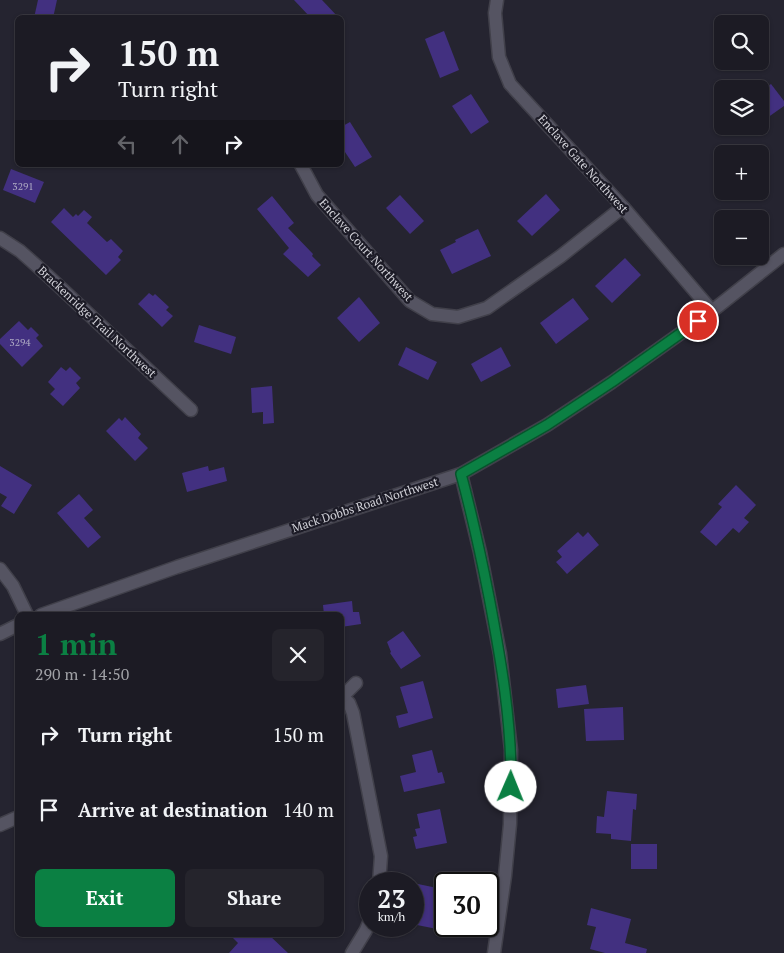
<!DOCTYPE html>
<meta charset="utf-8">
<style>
:root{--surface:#1c1b24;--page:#25242c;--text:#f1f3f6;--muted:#a0a1a6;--line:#3a3941;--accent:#0b8043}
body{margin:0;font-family:"PT Serif",serif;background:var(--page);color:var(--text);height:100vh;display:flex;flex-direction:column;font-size:19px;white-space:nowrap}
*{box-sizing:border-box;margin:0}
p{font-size:16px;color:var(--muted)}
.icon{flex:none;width:28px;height:28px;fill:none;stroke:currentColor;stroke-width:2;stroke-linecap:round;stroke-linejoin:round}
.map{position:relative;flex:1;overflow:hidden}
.drawer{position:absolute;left:15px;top:612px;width:329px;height:325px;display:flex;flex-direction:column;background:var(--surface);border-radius:8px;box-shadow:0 1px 4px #0004,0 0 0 1px var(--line)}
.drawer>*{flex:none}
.hud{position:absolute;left:15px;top:15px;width:329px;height:152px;border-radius:8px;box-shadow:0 1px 4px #0004,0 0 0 1px var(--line);background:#1c1b24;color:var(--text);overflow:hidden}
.buttons{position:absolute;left:714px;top:15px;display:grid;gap:10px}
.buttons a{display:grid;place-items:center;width:55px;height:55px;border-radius:8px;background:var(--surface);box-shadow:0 1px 4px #0004,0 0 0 1px var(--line);font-size:25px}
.speed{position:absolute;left:359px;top:872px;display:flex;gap:10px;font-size:25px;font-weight:700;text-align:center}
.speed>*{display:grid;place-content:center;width:65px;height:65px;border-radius:50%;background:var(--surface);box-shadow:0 1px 4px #0004,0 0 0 1px var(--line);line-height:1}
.speed small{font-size:12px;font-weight:400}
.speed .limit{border:2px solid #111;border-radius:8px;background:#fff;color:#111}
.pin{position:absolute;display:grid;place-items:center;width:42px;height:42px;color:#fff;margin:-21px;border:2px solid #fff;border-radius:50%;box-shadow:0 1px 5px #0007}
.me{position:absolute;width:55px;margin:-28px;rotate:1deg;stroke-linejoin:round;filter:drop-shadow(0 0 4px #0008)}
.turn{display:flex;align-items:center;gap:18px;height:105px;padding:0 20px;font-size:22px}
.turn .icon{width:65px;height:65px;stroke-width:2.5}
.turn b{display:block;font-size:35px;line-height:42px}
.lanes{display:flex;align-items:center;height:48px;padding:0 20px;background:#0003;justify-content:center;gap:25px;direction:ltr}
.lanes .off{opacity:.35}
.round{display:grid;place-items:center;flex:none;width:52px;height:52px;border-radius:8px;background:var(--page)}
.overview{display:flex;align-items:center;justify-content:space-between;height:85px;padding:0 20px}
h1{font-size:30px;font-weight:700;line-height:38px;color:var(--accent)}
.cta{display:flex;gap:10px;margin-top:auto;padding:10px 20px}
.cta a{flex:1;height:58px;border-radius:8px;background:var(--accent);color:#fff;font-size:20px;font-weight:700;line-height:58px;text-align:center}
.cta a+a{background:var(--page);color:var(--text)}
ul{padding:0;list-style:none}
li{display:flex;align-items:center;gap:15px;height:75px;padding:0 20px}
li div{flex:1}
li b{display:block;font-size:19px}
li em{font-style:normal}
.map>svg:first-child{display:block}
</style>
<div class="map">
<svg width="784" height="953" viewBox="0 0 784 953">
<rect width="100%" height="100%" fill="#252430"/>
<g fill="#423080">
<path d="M38,0h19l-4,18h-19z"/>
<path d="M294,0h28l17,18h-28z"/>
<path d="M444,31l15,39 -19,8 -15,-39z"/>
<path d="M771,84l13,17v5l-24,17v-31z"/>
<path d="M471,94l18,28 -18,12 -19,-28z"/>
<path d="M350,122l22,35 -17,10 -14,-21v-19z"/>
<path d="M11,169l33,13 -9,21 -32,-13z"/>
<path d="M546,194l14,16 -28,26 -15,-15z"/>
<path d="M400,195l24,26 -14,13 -24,-26z"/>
<path d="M272,196l22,27 -6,5 25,26 -1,2 9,9 -13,12 -25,-23 6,-6 -32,-39z"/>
<path d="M64,208l9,9 3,-3 2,2 6,-6 8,7 -5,6 20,19 4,-3 12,12 -5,6 3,3 -15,15 -55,-53z"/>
<path d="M478,229l13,27 -39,18 -12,-24 16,-8 -1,-2z"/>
<path d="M625,258l16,17 -29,28 -17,-17z"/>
<path d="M149,293l4,3 2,-2 14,13 -3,3 7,6 -11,11 -24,-23z"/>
<path d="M359,297l21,26 -21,19 -22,-24z"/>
<path d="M573,298l16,21 -33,25 -16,-21z"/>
<path d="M19,321l9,9 3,-3 8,8 -3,3 7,8 -21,21 -22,-23v-5z"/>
<path d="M199,325l37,12 -5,17 -37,-12z"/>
<path d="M406,347l31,15 -9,18 -30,-15z"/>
<path d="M501,347l10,19 -30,16 -10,-18z"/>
<path d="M61,367l5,4 4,-4 11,11 -5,5 4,5 -17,18 -13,-12 5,-5 -7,-7z"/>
<path d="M272,386l2,37 -11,1v-12l-11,1 -1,-25z"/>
<path d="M125,417l16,17 -3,4 10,10 -13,13 -29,-30 13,-13 3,3z"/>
<path d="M0,466l32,19 -18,29 -13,-8 6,-9 -7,-4z"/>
<path d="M208,466l1,5 15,-4 3,14 -40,11 -5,-19z"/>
<path d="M736,485l20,20 -12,13 5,4 -10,11 -6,-5 -17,18 -16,-14 22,-25 -4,-3z"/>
<path d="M79,494l14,16 -9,8 17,19 -13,11 -31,-35z"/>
<path d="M578,532l5,5 5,-5 11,13 -32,29 -11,-12 6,-5 -5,-6z"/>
<path d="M352,601l1,11h6l2,12 -20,3v-12h-17l-1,-10z"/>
<path d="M403,631l18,25 -20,13 -11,-16 1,-1 -4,-10z"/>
<path d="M423,681l10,37 -34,10 -3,-12 12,-3 -8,-26z"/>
<path d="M586,685l3,19 -31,4 -2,-19z"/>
<path d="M623,707l1,33 -38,1 -2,-32z"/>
<path d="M432,750l6,23 4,-1 3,11 -41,9 -4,-16 16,-4 -4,-17z"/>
<path d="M607,791l30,3 -1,16 -3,-1 -2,32 -20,-2v-5l-15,-1 1,-17 7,1z"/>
<path d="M440,809l7,34 -31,6 -3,-12 4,-1 -2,-7 5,-1 -3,-14z"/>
<rect x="631" y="844" width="26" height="25"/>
<path d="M418,884l24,5 -6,25 4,1 -3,14 -25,-5v-19z"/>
<path d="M591,908l40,11 -6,24 22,6 -1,4h-41l-15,-4 6,-22 -9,-2z"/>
<path d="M230,935h39l19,18h-59l9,-10z"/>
</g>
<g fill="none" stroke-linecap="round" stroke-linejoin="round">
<g stroke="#41404a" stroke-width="15">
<g id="street">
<path d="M497,0l-2,13 4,44 11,27 113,123 89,104"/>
<path d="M301,165l16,30 93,106 22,13 26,3 29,-9 74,-52 62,-49"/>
<path d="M0,238l20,13 27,24 144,135"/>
<path d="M461,474l19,78 20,102 11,96 -1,74 -5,52 -11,77"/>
<path d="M0,569l13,17 14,29"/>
<path d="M341,696l8,7 4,10 28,143 -2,28"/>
<path d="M343,696l13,-13"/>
<path d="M0,825l18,-8"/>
<path d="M352,953l14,-23 4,-10"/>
</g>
</g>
<g stroke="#41404a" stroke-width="15">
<g id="secondary">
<path d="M41,615l136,-48 284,-93 86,-49 65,-43 100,-71 72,-57"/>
<path d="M0,634l18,-9"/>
</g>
</g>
<use href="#street" stroke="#555462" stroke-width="12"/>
<use href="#secondary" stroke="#555462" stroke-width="12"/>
</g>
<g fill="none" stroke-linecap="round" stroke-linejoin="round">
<g stroke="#07532c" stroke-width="12">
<path id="route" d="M511,787c1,-64 -10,-127 -22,-190 -8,-41 -17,-82 -28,-123l86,-49 65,-43 86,-61"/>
</g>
<use href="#route" stroke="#0b8043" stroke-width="9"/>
</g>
<g text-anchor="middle" stroke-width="4.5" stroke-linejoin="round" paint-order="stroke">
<g font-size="10" fill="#aeaac3">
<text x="23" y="190">3291</text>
<text x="20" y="346">3294</text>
</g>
<g font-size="12" fill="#d2d2d9" stroke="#1c1b26">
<text transform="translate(583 164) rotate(48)" y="4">Enclave Gate Northwest</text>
<text transform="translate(366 250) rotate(48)" y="4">Enclave Court Northwest</text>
<text transform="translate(97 322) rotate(43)" y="4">Brackenridge Trail Northwest</text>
<text transform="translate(365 505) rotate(-18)" y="4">Mack Dobbs Road Northwest</text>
</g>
</g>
</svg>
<div class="buttons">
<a><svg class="icon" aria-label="search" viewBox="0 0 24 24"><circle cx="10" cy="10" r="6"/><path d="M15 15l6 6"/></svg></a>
<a><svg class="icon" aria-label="layers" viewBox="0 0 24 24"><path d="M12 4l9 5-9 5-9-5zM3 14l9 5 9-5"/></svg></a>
<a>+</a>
<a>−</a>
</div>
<div class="speed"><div>23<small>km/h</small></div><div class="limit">30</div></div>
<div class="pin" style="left:698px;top:321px;background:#d93025"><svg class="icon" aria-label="arrive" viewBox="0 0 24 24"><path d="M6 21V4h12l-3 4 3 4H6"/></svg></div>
<svg class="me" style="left:511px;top:787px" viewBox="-20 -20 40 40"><circle r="19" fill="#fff"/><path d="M0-13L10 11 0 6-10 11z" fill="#0b8043"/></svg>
<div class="hud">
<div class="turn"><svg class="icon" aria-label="right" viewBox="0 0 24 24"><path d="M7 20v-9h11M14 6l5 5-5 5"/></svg><div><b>150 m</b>Turn right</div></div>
<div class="lanes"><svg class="icon off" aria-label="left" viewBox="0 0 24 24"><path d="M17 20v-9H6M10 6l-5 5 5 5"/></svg><svg class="icon off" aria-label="ahead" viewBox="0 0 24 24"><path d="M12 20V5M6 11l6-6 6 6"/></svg><svg class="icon" aria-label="right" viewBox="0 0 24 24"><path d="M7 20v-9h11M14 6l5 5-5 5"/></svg></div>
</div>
<section class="drawer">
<div class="overview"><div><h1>1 min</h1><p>290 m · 14:50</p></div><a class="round"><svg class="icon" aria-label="close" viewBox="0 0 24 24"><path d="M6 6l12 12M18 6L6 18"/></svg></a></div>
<ul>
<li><svg class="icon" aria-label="right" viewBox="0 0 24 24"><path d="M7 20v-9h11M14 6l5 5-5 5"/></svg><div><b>Turn right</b></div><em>150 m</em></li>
<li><svg class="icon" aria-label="arrive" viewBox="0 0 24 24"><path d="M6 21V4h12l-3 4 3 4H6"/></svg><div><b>Arrive at destination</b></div><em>140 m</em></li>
</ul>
<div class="cta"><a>Exit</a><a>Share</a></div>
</section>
</div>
